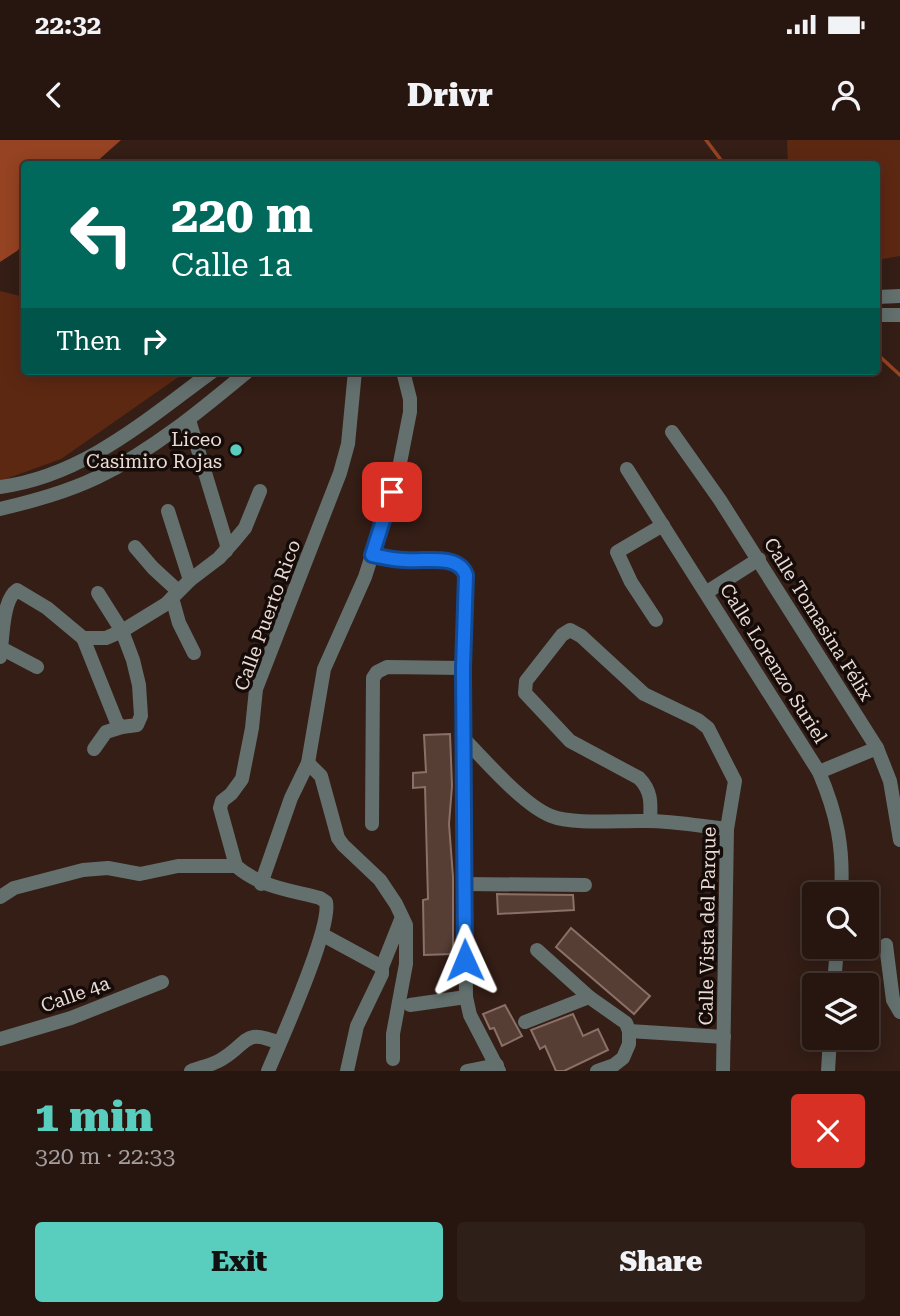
<!DOCTYPE html>
<meta charset="utf-8">
<style>
:root{--surface:#271610;--page:#2f1f19;--text:#f1f3f6;--muted:#a49f9f;--line:#433530;--accent:#59cebe}
body{margin:0;font-family:"Roboto Serif",serif;background:var(--page);color:var(--text);height:100vh;display:flex;flex-direction:column;font-size:26px;white-space:nowrap}
*{box-sizing:border-box;margin:0}
p{font-size:23px;color:var(--muted)}
.icon{flex:none;width:38px;height:38px;fill:none;stroke:currentColor;stroke-width:2;stroke-linecap:round;stroke-linejoin:round}
.map{position:relative;height:931px;overflow:hidden}
.panel{display:flex;flex-direction:column;background:var(--surface);flex:1}
.panel>*{flex:none}
.top-card{position:absolute;left:21px;top:21px;width:859px;height:214px;border-radius:7px;box-shadow:0 4px 18px #0003,0 0 0 2px var(--line);background:#00695c;color:#fff;overflow:hidden}
.tools{position:absolute;left:802px;top:742px;display:grid;gap:14px}
.tools a{display:grid;place-items:center;width:77px;height:77px;border-radius:7px;background:var(--surface);box-shadow:0 4px 18px #0003,0 0 0 2px var(--line);font-size:35px}
.pin{position:absolute;display:grid;place-items:center;width:60px;height:60px;color:#fff;margin:-30px;border-radius:14px;box-shadow:0 4px 10px #0006}
.me{position:absolute;width:77px;margin:-38px;rotate:359deg;stroke-linejoin:round;filter:drop-shadow(0 0 5px #0008)}
.turn{display:flex;align-items:center;gap:24px;height:147px;padding:0 35px;font-size:32px}
.turn .icon{width:91px;height:91px;stroke-width:2.5}
.turn b{display:block;font-size:49px;line-height:60px}
.then{display:flex;align-items:center;height:66px;padding:0 35px;background:#0003;gap:14px;font-size:26px}
.round{display:grid;place-items:center;flex:none;width:74px;height:74px;border-radius:7px;background:var(--page)}
.head{display:flex;align-items:center;justify-content:space-between;height:119px;padding:0 35px}
h1{font-size:42px;font-weight:800;line-height:52px;color:var(--accent)}
.action{display:flex;gap:14px;margin-top:auto;padding:14px 35px}
.action a{flex:1;height:80px;border-radius:7px;background:var(--accent);color:#111;font-size:28px;font-weight:800;line-height:80px;text-align:center}
.action a+a{background:var(--page);color:var(--text)}
.status{display:flex;justify-content:space-between;align-items:center;height:49px;padding:0 35px;background:var(--surface);direction:ltr}
.status svg{height:19px;fill:currentColor}
header{display:flex;justify-content:space-between;align-items:center;height:91px;padding:0 35px;background:var(--surface);font-size:32px;font-weight:800}
.map>svg:first-child{display:block}
</style>
<div class="status"><b>22:32</b><svg viewBox="0 0 49 12"><path d="M0 12V9h3v3zM5 12V6h3v6zM10 12V3h3v9zM15 12V0h3v12zM26 1h20v11H26zM47 4h2v5h-2z"/></svg></div>
<header><svg class="icon" aria-label="back" viewBox="0 0 24 24"><path d="M15 5l-7 7 7 7"/></svg>Drivr<svg class="icon" aria-label="person" viewBox="0 0 24 24"><circle cx="12" cy="8" r="4"/><path d="M4 21q1-7 8-7t8 7"/></svg></header>
<div class="map">
<svg width="900" height="931" viewBox="0 0 900 931">
<rect width="100%" height="100%" fill="#341e16"/>
<g fill="#5d2812">
<path d="M787,0h113v116l-23,4v-96h-89z"/>
<path d="M0,151l24,6v74h163l-126,88 -61,22z"/>
</g>
<path fill="#954322" d="M0,0h121l-27,24h-70v79l-7,8 -17,11z"/>
<g fill="none" stroke-linecap="round" stroke-linejoin="round">
<g stroke="#954322" stroke-width="3.5">
<path d="M706,0l18,24"/>
<path d="M877,214l23,21"/>
</g>
</g>
<g fill="#563e35" stroke="#8a7066" stroke-width="2">
<path d="M450,594l2,52 -3,38 4,53v77l-29,1 -1,-55 5,-1 -3,-112 -12,1v-15l13,-1 -2,-37z"/>
<path d="M497,754l76,1 1,15 -76,4z"/>
<path d="M571,788l79,68 -16,18 -78,-67z"/>
<path d="M505,865l17,31 -20,10 -8,-18 -4,1 -7,-15z"/>
<path d="M573,874l10,22 15,-7 10,21 -44,21h-8l-11,-25 -5,3 -9,-19z"/>
</g>
<g fill="none" stroke-linecap="round" stroke-linejoin="round">
<g stroke="#63706e" stroke-width="14">
<path d="M877,157l23,-1"/>
<path d="M877,175h23"/>
<path d="M189,280l38,125 -1,6"/>
<path d="M672,292l48,68 157,248 13,33 10,59"/>
<path d="M627,329l192,303c18,42 25,76 22,122"/>
<path d="M0,347c84,-11 147,-68 213,-116"/>
<path d="M0,369c33,-8 67,-17 98,-32 55,-27 103,-67 150,-106"/>
<path d="M168,371l22,69"/>
<path d="M135,407l18,21 25,23"/>
<path d="M372,414l32,6 40,1 18,5 4,8 -3,94 3,329 4,18 29,56"/>
<path d="M707,452l52,-33"/>
<path d="M172,458l7,25 15,30"/>
<path d="M656,480l-25,-38 -14,-30 46,-27"/>
<path d="M83,498l34,85 5,4 15,-2 4,-9 -2,-31 -6,-25 -11,-29 -24,-38"/>
<path d="M1,508l36,19"/>
<path d="M0,517c3,-18 2,-57 17,-67l30,18 36,30h23l16,-7 44,-27 24,-24 29,-22 16,-18 10,-12 15,-37"/>
<path d="M463,598c22,22 60,67 88,78 22,9 71,4 96,5 26,0 53,5 80,8"/>
<path d="M94,609l12,-17 16,-5"/>
<path d="M308,623l13,13 17,62 5,7 37,35 16,24 10,21v39l-13,70v25"/>
<path d="M819,632l58,-24"/>
<path d="M650,681c1,-17 2,-30 -11,-43l-69,-37 -45,-48 1,-12 36,-46 8,-5 11,6 63,58 54,26 10,8 27,53 -8,48 -4,242"/>
<path d="M372,684l1,-146 4,-6 10,-5 76,1"/>
<path d="M236,726l-16,-58 2,-7 9,-7 11,-15 10,-51 4,-39 84,-216 8,-29 7,-73"/>
<path d="M236,726c24,21 54,24 84,32l6,4c6,26 -45,138 -58,169"/>
<path d="M261,744l30,-86 17,-35 16,-94 41,-92 33,-104 12,-61v-13l-7,-28"/>
<path d="M463,744l122,1"/>
<path d="M0,757l14,-9 69,-18 25,-2 32,6 38,-8h58"/>
<path d="M323,795l59,32v7l-25,52 -10,45"/>
<path d="M886,805l7,55 7,12"/>
<path d="M537,810l52,47 37,26 3,8v13l-6,14 -9,7 -17,6"/>
<path d="M382,827l20,-50"/>
<path d="M834,845l3,-38"/>
<path d="M410,865l56,-8"/>
<path d="M525,882l64,-25"/>
<path d="M629,891l95,6"/>
<path d="M0,899l71,-21 91,-36"/>
<path d="M191,931c10,-4 22,-6 31,-12 27,-16 21,-31 57,-16"/>
<path d="M467,931l30,-6"/>
<path d="M828,931l2,-33"/>
</g>
</g>
<g fill="none" stroke-linecap="round" stroke-linejoin="round">
<g stroke="#114b97" stroke-width="18">
<path id="route" d="M392,352l-20,63c11,2 22,5 33,5 19,2 53,-7 61,15l-3,93 2,292"/>
</g>
<use href="#route" stroke="#1a73e8" stroke-width="12"/>
</g>
<circle fill="#59cebe" stroke="#150b08" stroke-width="2.5" cx="236" cy="310" r="7"/>
<g text-anchor="middle" stroke-width="7" stroke-linejoin="round" paint-order="stroke">
<g font-size="19" fill="#eadbd5" stroke="#150b08" text-anchor="end">
<text x="222" y="306">Liceo<tspan x="222" dy="22">Casimiro Rojas</tspan></text>
</g>
<g font-size="19" fill="#eadbd5" stroke="#150b08">
<text transform="translate(267 475) rotate(-70)" y="7">Calle Puerto Rico</text>
<text transform="translate(819 479) rotate(58)" y="7">Calle Tomasina Félix</text>
<text transform="translate(774 523) rotate(58)" y="7">Calle Lorenzo Suriel</text>
<text transform="translate(707 786) rotate(-89)" y="7">Calle Vista del Parque</text>
<text transform="translate(75 854) rotate(-20)" y="7">Calle 4a</text>
</g>
</g>
</svg>
<div class="tools">
<a><svg class="icon" aria-label="search" viewBox="0 0 24 24"><circle cx="10" cy="10" r="6"/><path d="M15 15l6 6"/></svg></a>
<a><svg class="icon" aria-label="layers" viewBox="0 0 24 24"><path d="M12 4l9 5-9 5-9-5zM3 14l9 5 9-5"/></svg></a>
</div>
<div class="pin" style="left:392px;top:352px;background:#d93025"><svg class="icon" aria-label="arrive" viewBox="0 0 24 24"><path d="M6 21V4h12l-3 4 3 4H6"/></svg></div>
<svg class="me" style="left:465px;top:820px" viewBox="-20 -20 40 40"><path d="M0-17L14 15 0 8-14 15z" fill="#1a73e8" stroke="#fff" stroke-width="4"/></svg>
<div class="top-card">
<div class="turn"><svg class="icon" aria-label="left" viewBox="0 0 24 24"><path d="M17 20v-9H6M10 6l-5 5 5 5"/></svg><div><b>220 m</b>Calle 1a</div></div>
<div class="then">Then<svg class="icon" aria-label="right" viewBox="0 0 24 24"><path d="M7 20v-9h11M14 6l5 5-5 5"/></svg></div>
</div>
</div>
<section class="panel">
<div class="head"><div><h1>1 min</h1><p>320 m · 22:33</p></div><a class="round" style="background:#d93025;color:#fff"><svg class="icon" aria-label="close" viewBox="0 0 24 24"><path d="M6 6l12 12M18 6L6 18"/></svg></a></div>
<div class="action"><a>Exit</a><a>Share</a></div>
</section>
